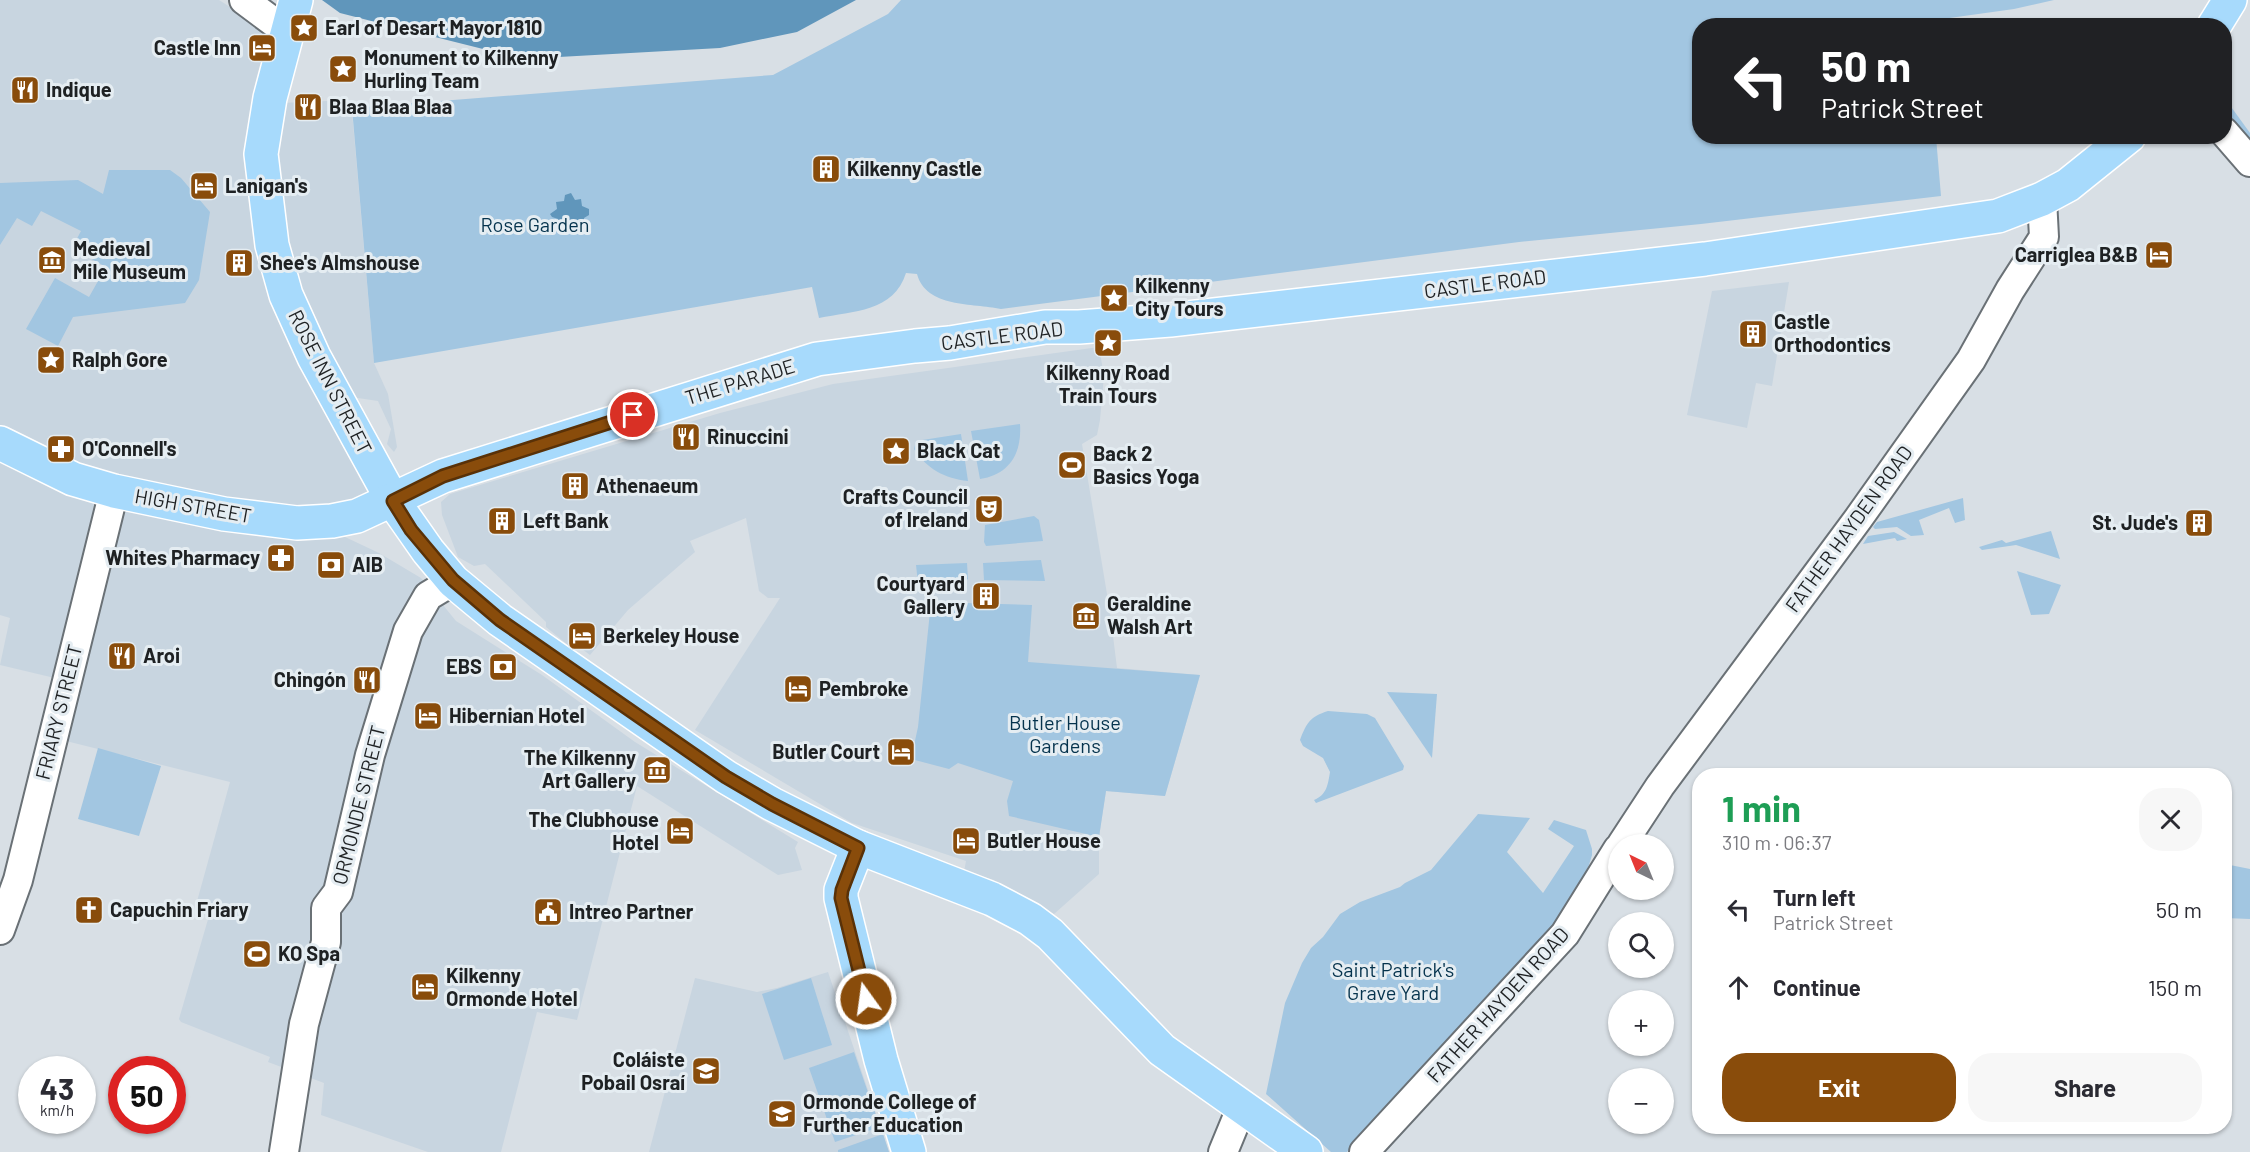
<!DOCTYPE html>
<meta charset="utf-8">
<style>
:root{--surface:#fff;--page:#f7f7f7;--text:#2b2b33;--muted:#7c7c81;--accent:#894c0b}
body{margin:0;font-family:Barlow,sans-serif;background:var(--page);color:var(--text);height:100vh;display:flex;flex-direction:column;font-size:22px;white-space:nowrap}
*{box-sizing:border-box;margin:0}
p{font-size:20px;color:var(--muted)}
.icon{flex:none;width:33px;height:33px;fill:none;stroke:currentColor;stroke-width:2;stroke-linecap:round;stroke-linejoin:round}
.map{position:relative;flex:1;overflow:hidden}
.side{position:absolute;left:1692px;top:768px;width:540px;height:366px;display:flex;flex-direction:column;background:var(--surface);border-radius:24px;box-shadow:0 2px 4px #0004}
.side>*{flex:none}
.banner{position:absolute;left:1692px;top:18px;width:540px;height:126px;border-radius:24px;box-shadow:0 2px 4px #0004;background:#202124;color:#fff;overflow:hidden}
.needle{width:39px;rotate:317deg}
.tools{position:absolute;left:1608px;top:834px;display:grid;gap:12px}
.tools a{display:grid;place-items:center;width:66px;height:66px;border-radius:50%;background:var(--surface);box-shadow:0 2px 4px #0004;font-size:30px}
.speed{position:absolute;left:18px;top:1056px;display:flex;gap:12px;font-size:30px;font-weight:700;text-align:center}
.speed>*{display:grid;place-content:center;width:78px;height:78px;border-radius:50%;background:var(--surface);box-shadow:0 2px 4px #0004;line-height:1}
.speed small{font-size:15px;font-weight:400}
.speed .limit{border:9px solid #d22;background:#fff;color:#111}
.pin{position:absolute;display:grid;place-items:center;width:51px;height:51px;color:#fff;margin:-26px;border:3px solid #fff;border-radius:50%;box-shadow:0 2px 6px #0007}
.me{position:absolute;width:66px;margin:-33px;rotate:346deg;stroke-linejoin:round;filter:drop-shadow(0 0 4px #0008)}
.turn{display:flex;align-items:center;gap:21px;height:126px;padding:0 30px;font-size:27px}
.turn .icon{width:78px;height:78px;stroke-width:2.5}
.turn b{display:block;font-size:42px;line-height:51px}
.round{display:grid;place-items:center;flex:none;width:63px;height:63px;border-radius:24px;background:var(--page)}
.overview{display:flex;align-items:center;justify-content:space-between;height:102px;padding:0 30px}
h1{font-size:36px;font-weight:700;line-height:45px;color:#1e9e55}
.button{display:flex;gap:12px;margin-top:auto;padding:12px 30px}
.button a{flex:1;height:69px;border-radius:24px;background:var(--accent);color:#fff;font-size:24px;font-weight:700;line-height:69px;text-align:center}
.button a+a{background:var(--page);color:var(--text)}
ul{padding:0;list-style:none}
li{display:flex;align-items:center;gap:18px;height:78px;padding:0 30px}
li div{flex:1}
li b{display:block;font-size:22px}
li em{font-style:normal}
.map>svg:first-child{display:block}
</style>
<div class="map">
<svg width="2250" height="1152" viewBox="0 0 2250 1152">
<rect width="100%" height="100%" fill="#d8dfe5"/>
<g fill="#c8d5e0">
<path d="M0,0h219l49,31 5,11v23l-27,78 -1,20 15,86 85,177 27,73 -27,10 -51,-3 -177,-22 -117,-56z"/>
<path d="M351,100l23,263 14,31 9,53 -3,5 -7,-8 4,-15 -13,-28 -27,-4 -52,-110 -14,-48 -5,-59 -2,-75 3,-2z"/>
<path d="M1789,282l-17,104 -16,-3 -9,45 -60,-13 25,-124z"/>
<path d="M1099,347l5,29 -4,44 -3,15 -15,9 28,168 7,56 83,7 -35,121 -59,-5 -7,46v37l-45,40 -61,-28 1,-6 -30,-8 2,-11 -114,-38 -157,-93 85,-132h-12l-9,-7 -13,-73 -56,23 5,11 -67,58 -38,45 -16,-12 -6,2 -22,-18v-5l-61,-58 -11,2 -16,-9 -16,-42 -1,-13 9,-8 270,-81 113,-29z"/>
<path d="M0,453l250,75 93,8 36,17 42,25 35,43 86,54 93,67 163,100 -3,6 7,22 -24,5 -141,-89 -60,234 -40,-8 -36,140h-73l-107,-37 3,-32 -56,-21 2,-5 -89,-35 -2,-3 32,-110 -15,-4 34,-123 -180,-45 13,-57 -63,-15 10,-47 -10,-3z"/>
<path d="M828,972l61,180h-240l46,-174 62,14 20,-4z"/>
</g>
<g fill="#a2c6e1">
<path d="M901,0h1153l-40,9 -86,12 -1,4 -227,1v110l236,1 5,59 -240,28 -182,18 -518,67c-28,-6 -75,-1 -84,-35l-11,-1c-12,39 -53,38 -87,45l-7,-31 -438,76 -22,-255 421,-33 115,-61z"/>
<path d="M2224,101l5,3 21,29v8l-25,-28z"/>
<path d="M109,170h61l11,8 29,34 -11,68 -14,23 -112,14 -15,29 -32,-17 29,-51 34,19 17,-30 -34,-19 9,-17 -40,-20 -9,15 -15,-8 -17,27v-62l78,-3 25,14z"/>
<path d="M1020,424c2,29 -10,50 -40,55l-9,-48z"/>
<path d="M961,434l7,47c-24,-3 -40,-11 -54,-32l2,-8z"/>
<path d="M1963,498l2,22 -10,3 -6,-15 -30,12 5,15 -13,1 -14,-9 -22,2 -2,-2 4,-5z"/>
<path d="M1034,516l5,4 4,21 -57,5 -2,-4 1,-17z"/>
<path d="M2051,531l9,28 -44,-14 -34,5 -3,-3 23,-7 4,3z"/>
<path d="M1894,532l13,7 -10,2 -2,-3 -32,6 5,-8z"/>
<path d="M1041,560l4,21 -61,-1 -1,-17z"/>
<path d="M967,563l1,16 -6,4h-44l-2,-18z"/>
<path d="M2017,571l44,14 -12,29 -18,1z"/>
<path d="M931,602l101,3 -4,57 172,13 -35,121 -59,-5 -7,46 -90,-21 -2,-15 6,-20 -55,-18 -9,6 -38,-10 7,-32z"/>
<path d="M1387,692l50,2 -5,64z"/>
<path d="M1328,711l39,3 8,4 29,48 -1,4 -87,33 -2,-3c13,-5 14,-16 16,-28l-7,-14 -20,-12 -3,-6c7,-18 10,-23 28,-29z"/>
<path d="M98,748l63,18 -22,70 -61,-17z"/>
<path d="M1478,814l52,4 -23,34 36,41 31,-47 -26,-17 6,-9 32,10 6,19v6l-3,10 -26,51 -216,236h-16l-65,-58 19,-91 17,-40 9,-15 12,-11 17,-23 20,-12 40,-15 5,-4 26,-13z"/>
<path d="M2225,864l25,5v50l-25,-1z"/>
<path d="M811,978l21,67 -48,15 -22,-66z"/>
<path d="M854,1052l26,75 -45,15 -26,-74z"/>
<path d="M883,1134l6,18h-51v-2z"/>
</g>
<g fill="#6096bb">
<path d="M322,0h534l-59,32 -77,16 -197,11 -132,-33v-6h-3l-1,5 -47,-12z"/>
<path d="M571,193l4,7 6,-1 1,7 7,3v6l-5,3 1,8 -8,1 -2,5 -6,1 -2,-5 -8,1 -1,-10 -6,-2 -2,-3 7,-5 -1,-7 8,-1 1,-6z"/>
</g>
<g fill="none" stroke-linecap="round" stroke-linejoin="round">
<g stroke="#6a7176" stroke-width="32">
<g id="minor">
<path d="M244,0l43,32"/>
<path d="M2224,132l26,30"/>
<path d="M1622,844l38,-58 198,-267 113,-159 39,-70 34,-53 -2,-38"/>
<path d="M0,930l18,-50 96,-389"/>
<path d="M284,1152l20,-128 22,-82v-34l12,-16 32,-137 38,-124 20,-35 25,-15"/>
<path d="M1223,1152l19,-46"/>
<path d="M1364,1152l201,-218 53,-85"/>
</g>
</g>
<g stroke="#fff" stroke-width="36">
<g id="major">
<path d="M296,0l-26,98 -9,56 11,91 14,50 28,62 79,144 35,50 25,30 47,39 226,157 46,27 86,43 134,52 38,20 20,15 112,116 144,102"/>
<path d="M2214,26l16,-26"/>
<path d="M0,443l73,36 41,12 110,23 73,9 35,-2 25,-5 86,-40 374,-117 98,-13 35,-3 95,-16h34l91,-7 535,-61 293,-43 44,-17 26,-14 61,-49"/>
<path d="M858,847l-17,43v8l40,162 28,92"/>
</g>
</g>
<use href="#minor" stroke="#fff" stroke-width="28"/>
<use href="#major" stroke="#a7dafc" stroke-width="33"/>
</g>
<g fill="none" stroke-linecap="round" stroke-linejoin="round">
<g stroke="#593107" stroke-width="15">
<path id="route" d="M633,415l-190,61 -50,25 18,29 42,50 47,40 226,157 46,27 86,44 -16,42 -1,8 25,101"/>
</g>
<use href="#route" stroke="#894c0b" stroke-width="10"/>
</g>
<defs>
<g id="sight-square" transform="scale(1.5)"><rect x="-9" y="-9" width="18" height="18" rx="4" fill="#894c0b" stroke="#e5edf2"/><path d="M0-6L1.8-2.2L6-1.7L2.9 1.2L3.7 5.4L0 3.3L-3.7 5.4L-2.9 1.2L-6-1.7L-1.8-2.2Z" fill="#fff"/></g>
<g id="hotel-square" transform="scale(1.5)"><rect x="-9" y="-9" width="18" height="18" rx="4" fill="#894c0b" stroke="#e5edf2"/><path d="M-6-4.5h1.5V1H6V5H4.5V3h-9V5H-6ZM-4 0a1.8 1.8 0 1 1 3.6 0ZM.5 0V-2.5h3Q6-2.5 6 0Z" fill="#fff"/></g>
<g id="restaurant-square" transform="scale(1.5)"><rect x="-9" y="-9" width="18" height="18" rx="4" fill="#894c0b" stroke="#e5edf2"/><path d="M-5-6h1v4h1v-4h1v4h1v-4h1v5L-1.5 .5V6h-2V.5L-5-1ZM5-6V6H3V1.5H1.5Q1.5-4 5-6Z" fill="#fff"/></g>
<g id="building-square" transform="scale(1.5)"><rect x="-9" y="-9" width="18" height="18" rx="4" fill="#894c0b" stroke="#e5edf2"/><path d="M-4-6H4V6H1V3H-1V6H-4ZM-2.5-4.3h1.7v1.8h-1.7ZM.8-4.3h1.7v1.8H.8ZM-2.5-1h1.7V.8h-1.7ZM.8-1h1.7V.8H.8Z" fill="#fff"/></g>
<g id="museum-square" transform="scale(1.5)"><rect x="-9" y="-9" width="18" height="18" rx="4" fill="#894c0b" stroke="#e5edf2"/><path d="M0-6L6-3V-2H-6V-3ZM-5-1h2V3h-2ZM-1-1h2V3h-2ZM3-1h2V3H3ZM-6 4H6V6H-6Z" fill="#fff"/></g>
<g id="pharmacy-square" transform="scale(1.5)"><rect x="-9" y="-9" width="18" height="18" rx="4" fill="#894c0b" stroke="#e5edf2"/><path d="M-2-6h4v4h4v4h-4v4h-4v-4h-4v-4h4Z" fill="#fff"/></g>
<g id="stadium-square" transform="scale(1.5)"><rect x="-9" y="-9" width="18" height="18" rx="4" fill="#894c0b" stroke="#e5edf2"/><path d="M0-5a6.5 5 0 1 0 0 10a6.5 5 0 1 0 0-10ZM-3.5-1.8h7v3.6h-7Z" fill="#fff"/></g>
<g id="theatre-square" transform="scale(1.5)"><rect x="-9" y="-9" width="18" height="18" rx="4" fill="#894c0b" stroke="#e5edf2"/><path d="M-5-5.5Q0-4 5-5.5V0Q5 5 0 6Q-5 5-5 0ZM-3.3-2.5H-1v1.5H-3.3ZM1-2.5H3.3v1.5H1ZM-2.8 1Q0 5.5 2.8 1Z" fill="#fff"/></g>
<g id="bank-square" transform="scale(1.5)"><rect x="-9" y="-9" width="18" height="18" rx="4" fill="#894c0b" stroke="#e5edf2"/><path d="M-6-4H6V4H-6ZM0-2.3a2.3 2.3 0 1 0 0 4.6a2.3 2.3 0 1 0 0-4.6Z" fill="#fff"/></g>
<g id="church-square" transform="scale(1.5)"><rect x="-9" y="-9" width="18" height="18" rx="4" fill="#894c0b" stroke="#e5edf2"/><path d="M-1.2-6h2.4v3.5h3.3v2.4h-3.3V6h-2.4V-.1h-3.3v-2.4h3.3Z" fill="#fff"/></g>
<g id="civic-square" transform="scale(1.5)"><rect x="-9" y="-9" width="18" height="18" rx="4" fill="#894c0b" stroke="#e5edf2"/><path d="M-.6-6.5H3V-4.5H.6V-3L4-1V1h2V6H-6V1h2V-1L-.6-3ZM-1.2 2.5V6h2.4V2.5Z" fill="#fff"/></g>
<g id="school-square" transform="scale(1.5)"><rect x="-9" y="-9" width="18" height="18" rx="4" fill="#894c0b" stroke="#e5edf2"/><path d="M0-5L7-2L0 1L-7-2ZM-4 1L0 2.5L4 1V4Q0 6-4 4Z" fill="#fff"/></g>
<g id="university-square" transform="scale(1.5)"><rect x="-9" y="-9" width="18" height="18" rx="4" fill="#894c0b" stroke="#e5edf2"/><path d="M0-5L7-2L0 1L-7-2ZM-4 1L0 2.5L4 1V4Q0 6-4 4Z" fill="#fff"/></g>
</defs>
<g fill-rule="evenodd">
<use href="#sight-square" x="304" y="28"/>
<use href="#hotel-square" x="262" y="48"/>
<use href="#sight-square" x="343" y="69"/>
<use href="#restaurant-square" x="25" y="90"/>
<use href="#restaurant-square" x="308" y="107"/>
<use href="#building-square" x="826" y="169"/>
<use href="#hotel-square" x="204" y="186"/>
<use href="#hotel-square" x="2159" y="255"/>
<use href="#museum-square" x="52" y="260"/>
<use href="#building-square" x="239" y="263"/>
<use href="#sight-square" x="1114" y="298"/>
<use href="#building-square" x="1753" y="334"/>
<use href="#sight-square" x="1108" y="343"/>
<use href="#sight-square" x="51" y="360"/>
<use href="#restaurant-square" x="686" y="437"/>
<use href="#pharmacy-square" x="61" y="449"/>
<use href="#sight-square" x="896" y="451"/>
<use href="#stadium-square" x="1072" y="465"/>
<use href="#building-square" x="575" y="486"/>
<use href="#theatre-square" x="989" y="509"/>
<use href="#building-square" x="502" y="521"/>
<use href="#building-square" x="2199" y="523"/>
<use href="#pharmacy-square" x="281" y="558"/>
<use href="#bank-square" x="331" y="565"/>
<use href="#building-square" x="986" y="596"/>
<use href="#museum-square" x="1086" y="616"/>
<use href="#hotel-square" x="582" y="636"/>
<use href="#restaurant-square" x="122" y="656"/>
<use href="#bank-square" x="503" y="667"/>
<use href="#restaurant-square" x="367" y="680"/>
<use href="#hotel-square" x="798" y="689"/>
<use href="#hotel-square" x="428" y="716"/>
<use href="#hotel-square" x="901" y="752"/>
<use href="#museum-square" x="657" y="770"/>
<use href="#hotel-square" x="680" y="831"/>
<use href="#hotel-square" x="966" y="841"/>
<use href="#church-square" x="89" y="910"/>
<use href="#civic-square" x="548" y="912"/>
<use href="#stadium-square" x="257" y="954"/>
<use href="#hotel-square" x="425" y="987"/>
<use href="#school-square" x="706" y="1071"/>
<use href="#university-square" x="782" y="1114"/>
</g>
<g text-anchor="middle" stroke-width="6" stroke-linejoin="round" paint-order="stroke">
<g font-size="20" font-weight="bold" fill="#1e2123" stroke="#e5edf2" text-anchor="start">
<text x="325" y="35">Earl of Desart Mayor 1810</text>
<text x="241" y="55" text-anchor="end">Castle Inn</text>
<text x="364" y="65">Monument to Kilkenny<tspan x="364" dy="23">Hurling Team</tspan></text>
<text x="46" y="97">Indique</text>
<text x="329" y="114">Blaa Blaa Blaa</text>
<text x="847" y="176">Kilkenny Castle</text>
<text x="225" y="193">Lanigan's</text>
<text x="73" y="256">Medieval<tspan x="73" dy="23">Mile Museum</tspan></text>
<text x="2138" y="262" text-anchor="end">Carriglea B&amp;B</text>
<text x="260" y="270">Shee's Almshouse</text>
<text x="1135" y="293">Kilkenny<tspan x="1135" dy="23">City Tours</tspan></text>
<text x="1774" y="329">Castle<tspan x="1774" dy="23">Orthodontics</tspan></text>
<text x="72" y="367">Ralph Gore</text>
<text x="1108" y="380" text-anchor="middle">Kilkenny Road<tspan x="1108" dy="23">Train Tours</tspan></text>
<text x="707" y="444">Rinuccini</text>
<text x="82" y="456">O'Connell's</text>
<text x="917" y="458">Black Cat</text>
<text x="1093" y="461">Back 2<tspan x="1093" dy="23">Basics Yoga</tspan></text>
<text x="596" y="493">Athenaeum</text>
<text x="968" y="504" text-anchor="end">Crafts Council<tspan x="968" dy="23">of Ireland</tspan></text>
<text x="523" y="528">Left Bank</text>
<text x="2178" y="530" text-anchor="end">St. Jude's</text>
<text x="260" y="565" text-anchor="end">Whites Pharmacy</text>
<text x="352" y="572">AIB</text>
<text x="965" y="591" text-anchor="end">Courtyard<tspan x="965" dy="23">Gallery</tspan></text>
<text x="1107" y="611">Geraldine<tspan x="1107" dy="23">Walsh Art</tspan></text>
<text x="603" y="643">Berkeley House</text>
<text x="143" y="663">Aroi</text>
<text x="482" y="674" text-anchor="end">EBS</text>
<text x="346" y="687" text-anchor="end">Chingón</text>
<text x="819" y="696">Pembroke</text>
<text x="449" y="723">Hibernian Hotel</text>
<text x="880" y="759" text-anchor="end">Butler Court</text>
<text x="636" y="765" text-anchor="end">The Kilkenny<tspan x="636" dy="23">Art Gallery</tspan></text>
<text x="659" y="827" text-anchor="end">The Clubhouse<tspan x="659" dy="23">Hotel</tspan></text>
<text x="987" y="848">Butler House</text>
<text x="110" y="917">Capuchin Friary</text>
<text x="569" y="919">Intreo Partner</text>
<text x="278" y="961">KO Spa</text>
<text x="446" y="983">Kilkenny<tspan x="446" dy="23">Ormonde Hotel</tspan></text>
<text x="685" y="1067" text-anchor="end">Coláiste<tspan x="685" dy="23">Pobail Osraí</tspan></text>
<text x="803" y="1109">Ormonde College of<tspan x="803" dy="23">Further Education</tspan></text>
</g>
<g font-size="20" fill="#05334d" stroke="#e5edf2">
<text x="535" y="232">Rose Garden</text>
<text x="1065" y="730">Butler House<tspan x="1065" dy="23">Gardens</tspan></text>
<text x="1393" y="977">Saint Patrick's<tspan x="1393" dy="23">Grave Yard</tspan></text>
</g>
<g font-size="20" fill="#1e2123" stroke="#e5edf2">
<text transform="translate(1485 284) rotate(-7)" y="7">CASTLE ROAD</text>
<text transform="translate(1002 336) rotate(-7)" y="7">CASTLE ROAD</text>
<text transform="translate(330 382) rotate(63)" y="7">ROSE INN STREET</text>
<text transform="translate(740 382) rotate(-17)" y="7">THE PARADE</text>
<text transform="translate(193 506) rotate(10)" y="7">HIGH STREET</text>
<text transform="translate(1849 529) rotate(-54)" y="7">FATHER HAYDEN ROAD</text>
<text transform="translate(59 712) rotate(-76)" y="7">FRIARY STREET</text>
<text transform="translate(359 805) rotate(-76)" y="7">ORMONDE STREET</text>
<text transform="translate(1498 1005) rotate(-48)" y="7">FATHER HAYDEN ROAD</text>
</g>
</g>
</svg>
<div class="tools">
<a><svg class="needle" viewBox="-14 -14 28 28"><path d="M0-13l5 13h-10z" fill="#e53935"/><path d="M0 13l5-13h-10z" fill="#7c7c81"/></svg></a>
<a><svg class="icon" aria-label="search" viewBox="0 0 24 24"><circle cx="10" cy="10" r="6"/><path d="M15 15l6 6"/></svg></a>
<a>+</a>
<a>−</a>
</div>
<div class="speed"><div>43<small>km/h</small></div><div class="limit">50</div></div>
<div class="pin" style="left:633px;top:415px;background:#d93025"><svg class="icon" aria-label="arrive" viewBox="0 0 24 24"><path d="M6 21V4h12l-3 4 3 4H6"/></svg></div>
<svg class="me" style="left:866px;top:999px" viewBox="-20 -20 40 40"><circle r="17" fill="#894c0b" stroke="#fff" stroke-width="3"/><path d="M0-11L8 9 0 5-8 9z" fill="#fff"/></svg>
<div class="banner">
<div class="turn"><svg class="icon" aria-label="left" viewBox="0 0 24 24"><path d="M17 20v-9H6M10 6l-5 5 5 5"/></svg><div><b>50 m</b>Patrick Street</div></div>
</div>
<section class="side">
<div class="overview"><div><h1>1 min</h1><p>310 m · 06:37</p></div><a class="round"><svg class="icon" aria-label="close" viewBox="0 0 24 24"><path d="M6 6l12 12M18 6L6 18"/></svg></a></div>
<ul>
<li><svg class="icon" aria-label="left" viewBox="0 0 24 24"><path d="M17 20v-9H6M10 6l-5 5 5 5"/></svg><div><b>Turn left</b><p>Patrick Street</p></div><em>50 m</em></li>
<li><svg class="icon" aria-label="ahead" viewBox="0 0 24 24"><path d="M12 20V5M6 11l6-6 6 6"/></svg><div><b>Continue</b></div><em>150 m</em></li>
</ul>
<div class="button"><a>Exit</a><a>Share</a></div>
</section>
</div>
